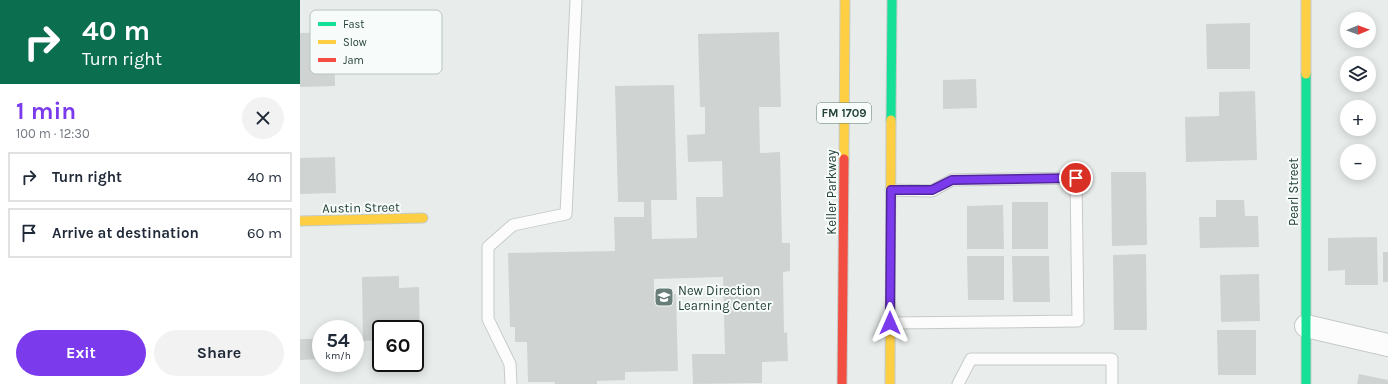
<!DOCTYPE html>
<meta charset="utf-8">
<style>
:root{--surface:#fff;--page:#f2f2f3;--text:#1f2937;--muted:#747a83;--line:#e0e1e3;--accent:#7c3aed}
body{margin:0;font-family:Karla,sans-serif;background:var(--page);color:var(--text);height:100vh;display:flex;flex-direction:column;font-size:15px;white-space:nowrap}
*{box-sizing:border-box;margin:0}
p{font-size:13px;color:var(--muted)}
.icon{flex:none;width:22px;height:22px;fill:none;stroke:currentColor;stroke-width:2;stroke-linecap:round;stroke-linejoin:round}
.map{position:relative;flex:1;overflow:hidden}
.side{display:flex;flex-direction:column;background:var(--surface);width:300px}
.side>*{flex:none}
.hud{background:#0b6e4f;color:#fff;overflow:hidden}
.needle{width:26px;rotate:89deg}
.fabs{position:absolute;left:1040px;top:12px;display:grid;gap:8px}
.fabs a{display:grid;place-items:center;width:36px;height:36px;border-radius:50%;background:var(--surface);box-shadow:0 2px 10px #0003;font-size:20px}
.speed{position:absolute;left:12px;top:320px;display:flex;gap:8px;font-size:20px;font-weight:700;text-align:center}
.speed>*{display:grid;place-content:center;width:52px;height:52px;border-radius:50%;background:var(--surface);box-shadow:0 2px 10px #0003;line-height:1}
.speed small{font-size:10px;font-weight:400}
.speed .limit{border:2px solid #111;border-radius:6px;background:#fff;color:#111}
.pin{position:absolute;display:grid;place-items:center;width:34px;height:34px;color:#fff;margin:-17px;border:2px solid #fff;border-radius:50%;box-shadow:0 1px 4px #0007}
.me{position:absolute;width:44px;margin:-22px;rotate:0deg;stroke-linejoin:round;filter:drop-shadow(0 0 3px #0008)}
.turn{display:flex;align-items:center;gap:14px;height:84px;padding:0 16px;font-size:18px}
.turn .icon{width:52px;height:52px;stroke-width:2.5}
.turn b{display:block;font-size:28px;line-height:34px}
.round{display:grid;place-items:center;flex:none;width:42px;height:42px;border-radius:21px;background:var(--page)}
.head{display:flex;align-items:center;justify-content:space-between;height:68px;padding:0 16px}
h1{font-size:24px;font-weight:700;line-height:30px;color:var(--accent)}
.primary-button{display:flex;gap:8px;margin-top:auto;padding:8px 16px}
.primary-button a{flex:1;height:46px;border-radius:24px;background:var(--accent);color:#fff;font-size:16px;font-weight:700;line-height:46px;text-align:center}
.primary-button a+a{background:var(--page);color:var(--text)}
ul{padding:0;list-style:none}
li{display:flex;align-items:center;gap:12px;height:50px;margin:0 8px 6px;padding:0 8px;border:2px solid var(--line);border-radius:0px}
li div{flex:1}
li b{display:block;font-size:15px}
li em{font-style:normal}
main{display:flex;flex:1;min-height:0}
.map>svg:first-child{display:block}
</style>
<main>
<section class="side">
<div class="hud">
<div class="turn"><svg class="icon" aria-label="right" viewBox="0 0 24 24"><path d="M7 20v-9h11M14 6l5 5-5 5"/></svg><div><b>40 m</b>Turn right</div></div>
</div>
<div class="head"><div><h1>1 min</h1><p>100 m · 12:30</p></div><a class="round"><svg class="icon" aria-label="close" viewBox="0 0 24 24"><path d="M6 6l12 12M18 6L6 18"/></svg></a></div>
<ul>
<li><svg class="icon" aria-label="right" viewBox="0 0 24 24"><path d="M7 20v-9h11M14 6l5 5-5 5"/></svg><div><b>Turn right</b></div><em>40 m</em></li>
<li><svg class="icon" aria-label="arrive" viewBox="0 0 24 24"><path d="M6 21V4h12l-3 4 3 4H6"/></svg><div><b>Arrive at destination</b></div><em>60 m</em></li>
</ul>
<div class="primary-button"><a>Exit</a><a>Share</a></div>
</section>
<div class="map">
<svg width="1088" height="384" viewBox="0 0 1088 384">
<rect width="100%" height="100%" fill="#e8edeb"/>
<g fill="#cfd4d2">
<path d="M950,23v46h-43l-1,-45z"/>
<path d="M34,32l1,54 -35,1v-54z"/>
<path d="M479,32l2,75h-22l1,46 20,-1 2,91h8v28l-7,1 1,61 3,-1 1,29 -26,1v21l-69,1 -1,-30h33l-2,-77 -69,2v16l22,-1 2,77 -53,1v8l-28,1v3h-42v-2h-27l-1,-40h-12v-15h-5l-2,-74 107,-2 -1,-34h30v-15h-26l-3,-116 59,-1 3,115h-26l1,39 45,-1 -1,-41h27l-1,-36 -34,1 -1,-27 18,-1v-27h-5l-2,-73z"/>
<path d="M676,79l1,29 -34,1v-29z"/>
<path d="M955,91l2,69 -71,2 -1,-45 34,-1v-24z"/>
<path d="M35,157l1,36 -36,1v-36z"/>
<path d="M811,172h35l1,73 -35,1z"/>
<path d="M916,200h28l1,16h13l1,31 -59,1 -1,-31h17z"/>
<rect x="712" y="202" width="36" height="47"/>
<path d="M703,205l1,44h-37v-43z"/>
<path d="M1077,237l1,48h-33v-15l-17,1v-33z"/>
<rect x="1083" y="252" width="5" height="30"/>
<path d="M846,254l1,76h-33l-1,-75z"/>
<path d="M667,256h37v44h-36z"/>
<path d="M712,256h37l1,46h-37z"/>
<path d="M959,274l1,47 -39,1 -1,-47z"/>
<path d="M99,276v12l20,-1 1,53h-5v-11h-34v11l-18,1 -1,-64z"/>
<path d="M917,330h39v45h-38z"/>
<path d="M0,339h20v20l-20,1z"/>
<path d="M1059,374l29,6v4h-31z"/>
</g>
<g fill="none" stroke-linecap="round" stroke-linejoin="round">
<g stroke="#c5cac8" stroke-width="13">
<g id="lane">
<path d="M590,323l188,-2 -2,-143 -124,2 -20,11 -41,-1"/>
<path d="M211,384l-1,-20 -22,-45v-72l25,-22 53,-11 10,-214"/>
<path d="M658,384l13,-25h141v25"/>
</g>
</g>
<g stroke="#c5cac8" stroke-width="24">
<path id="street" d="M1006,326l82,19"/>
</g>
<g stroke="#c3cbc8" stroke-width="11">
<g id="fast">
<path d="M1006,74v310"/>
<path d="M591,120l1,-120"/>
</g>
</g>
<g stroke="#c3cbc8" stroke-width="11">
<g id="slow">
<path d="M1006,0v74"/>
<path d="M544,159l1,-159"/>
<path d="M0,221l123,-3"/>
<path d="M590,384l1,-264"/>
</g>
</g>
<g stroke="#c3cbc8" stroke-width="11">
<path id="jam" d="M542,384l2,-225"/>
</g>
<use href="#lane" stroke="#fcfcfc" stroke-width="11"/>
<use href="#street" stroke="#fcfcfc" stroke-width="22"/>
<use href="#fast" stroke="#16e098" stroke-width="9"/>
<use href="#slow" stroke="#ffcf43" stroke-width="9"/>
<use href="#jam" stroke="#f24e42" stroke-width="9"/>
</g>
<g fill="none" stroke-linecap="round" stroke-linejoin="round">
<g stroke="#51269a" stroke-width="10">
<path id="route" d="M590,323l1,-133h41l20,-10 124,-2"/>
</g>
<use href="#route" stroke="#7c3aed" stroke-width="7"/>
</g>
<defs>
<g id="school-square" transform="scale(1)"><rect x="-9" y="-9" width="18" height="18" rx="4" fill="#697e78" stroke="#f7fbf9"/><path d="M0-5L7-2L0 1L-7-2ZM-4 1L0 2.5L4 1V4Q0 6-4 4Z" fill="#fff"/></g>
</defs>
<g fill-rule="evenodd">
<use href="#school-square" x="364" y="297"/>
</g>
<g text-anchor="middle" stroke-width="4" stroke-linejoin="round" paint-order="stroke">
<rect fill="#f7fbf9" stroke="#637a73" stroke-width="1" x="517" y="103" width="54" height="20" rx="3"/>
<g font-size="12" font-weight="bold" fill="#24423a">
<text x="544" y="117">FM 1709</text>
</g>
<g font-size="13" fill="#24423a" stroke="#f7fbf9">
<text transform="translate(531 192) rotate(-90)" y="5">Keller Parkway</text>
<text transform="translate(993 192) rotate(-90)" y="5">Pearl Street</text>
<text transform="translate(61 207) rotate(-1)" y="5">Austin Street</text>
</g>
<g font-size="13" fill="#24423a" stroke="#f7fbf9" text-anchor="start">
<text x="378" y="295">New Direction<tspan x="378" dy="15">Learning Center</tspan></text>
</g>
</g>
<rect x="10" y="10" width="132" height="64" rx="6" fill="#f7fbf9" stroke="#b8c4c0" stroke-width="1"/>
<rect x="18" y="22" width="18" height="4" fill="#16e098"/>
<rect x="18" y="40" width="18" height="4" fill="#ffcf43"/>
<rect x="18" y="58" width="18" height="4" fill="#f24e42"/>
<g font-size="11" fill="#24423a">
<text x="43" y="28">Fast</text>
<text x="43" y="46">Slow</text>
<text x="43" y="64">Jam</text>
</g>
</svg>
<div class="fabs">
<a><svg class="needle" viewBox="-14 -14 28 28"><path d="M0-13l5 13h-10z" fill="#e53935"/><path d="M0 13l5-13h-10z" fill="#747a83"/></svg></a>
<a><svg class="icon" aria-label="layers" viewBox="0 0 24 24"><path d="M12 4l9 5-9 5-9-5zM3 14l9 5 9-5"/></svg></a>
<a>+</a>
<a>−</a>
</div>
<div class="speed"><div>54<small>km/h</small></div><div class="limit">60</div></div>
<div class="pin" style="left:776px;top:178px;background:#d93025"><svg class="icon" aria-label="arrive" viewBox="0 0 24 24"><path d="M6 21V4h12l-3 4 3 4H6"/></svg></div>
<svg class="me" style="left:590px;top:323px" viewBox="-20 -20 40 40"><path d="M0-17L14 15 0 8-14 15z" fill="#7c3aed" stroke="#fff" stroke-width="4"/></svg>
</div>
</main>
